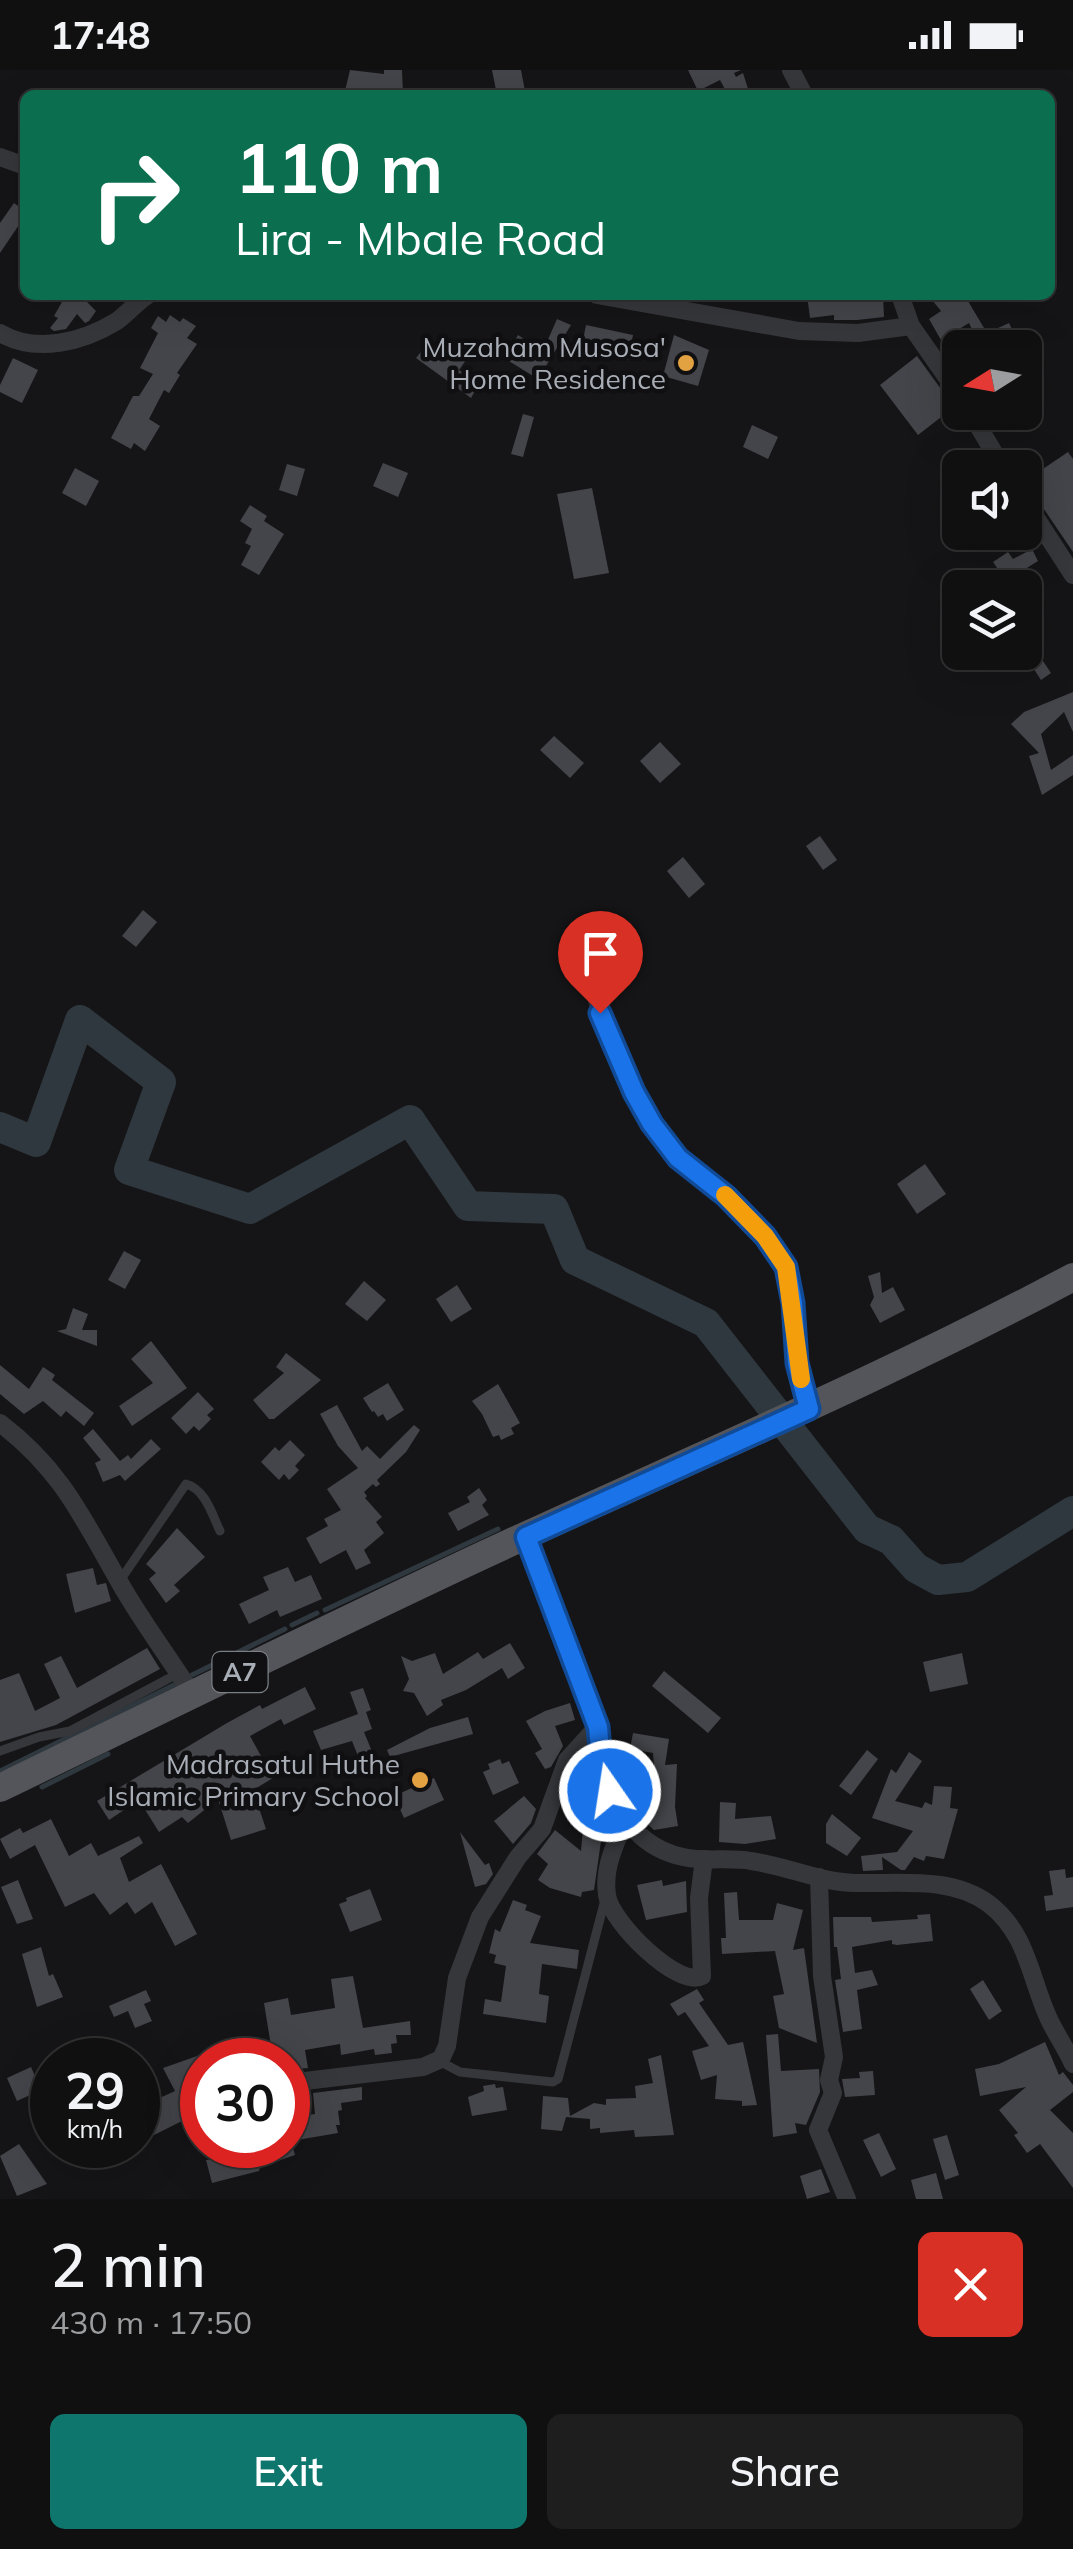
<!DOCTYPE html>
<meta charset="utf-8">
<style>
:root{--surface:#101011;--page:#1e1e1f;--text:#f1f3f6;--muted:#9c9d9f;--line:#303031;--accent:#0f766e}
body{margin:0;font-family:Mulish,sans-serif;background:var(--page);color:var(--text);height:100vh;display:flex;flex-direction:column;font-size:38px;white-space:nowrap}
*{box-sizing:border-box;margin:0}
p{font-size:32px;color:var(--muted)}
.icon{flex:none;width:55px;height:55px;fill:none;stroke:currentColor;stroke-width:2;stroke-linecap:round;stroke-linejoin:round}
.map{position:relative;height:2129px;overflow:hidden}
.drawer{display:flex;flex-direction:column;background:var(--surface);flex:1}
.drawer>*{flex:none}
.top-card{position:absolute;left:20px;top:20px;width:1035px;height:210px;border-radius:15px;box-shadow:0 10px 40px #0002,0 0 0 2px var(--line);background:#0b6e4f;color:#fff;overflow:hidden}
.needle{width:65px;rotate:259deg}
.fabs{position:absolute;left:942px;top:260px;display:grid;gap:20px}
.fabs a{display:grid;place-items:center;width:100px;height:100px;border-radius:15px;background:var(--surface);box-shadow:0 10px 40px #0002,0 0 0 2px var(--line);font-size:50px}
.speed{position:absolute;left:30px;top:1968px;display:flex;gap:20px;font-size:50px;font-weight:700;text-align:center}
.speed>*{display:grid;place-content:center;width:130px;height:130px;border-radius:50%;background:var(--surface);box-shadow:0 10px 40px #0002,0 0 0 2px var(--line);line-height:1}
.speed small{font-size:25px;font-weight:400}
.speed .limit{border:15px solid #d22;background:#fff;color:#111}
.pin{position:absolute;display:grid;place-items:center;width:85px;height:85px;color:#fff;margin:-102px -42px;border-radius:50% 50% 50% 0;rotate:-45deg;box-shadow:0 0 10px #0007}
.pin .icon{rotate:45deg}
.me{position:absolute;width:110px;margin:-55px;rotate:347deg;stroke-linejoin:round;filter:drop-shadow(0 0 8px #0008)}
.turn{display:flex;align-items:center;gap:35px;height:210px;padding:0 50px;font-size:45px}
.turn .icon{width:130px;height:130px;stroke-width:2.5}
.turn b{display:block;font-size:70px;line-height:85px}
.round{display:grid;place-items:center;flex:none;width:105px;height:105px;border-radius:15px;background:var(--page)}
.summary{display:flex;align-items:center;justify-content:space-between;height:170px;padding:0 50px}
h1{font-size:60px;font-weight:600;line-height:75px}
.primary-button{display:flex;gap:20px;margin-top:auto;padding:20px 50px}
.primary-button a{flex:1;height:115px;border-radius:15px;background:var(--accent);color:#fff;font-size:40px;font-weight:600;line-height:115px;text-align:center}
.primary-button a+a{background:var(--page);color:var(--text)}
.status{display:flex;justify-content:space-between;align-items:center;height:70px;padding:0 50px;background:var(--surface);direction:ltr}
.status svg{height:28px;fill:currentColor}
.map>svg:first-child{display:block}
</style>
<div class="status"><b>17:48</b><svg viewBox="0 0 49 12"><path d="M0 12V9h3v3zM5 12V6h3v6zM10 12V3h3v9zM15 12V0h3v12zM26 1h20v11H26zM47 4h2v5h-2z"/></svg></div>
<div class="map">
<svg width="1073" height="2129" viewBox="0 0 1073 2129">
<rect width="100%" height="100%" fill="#151517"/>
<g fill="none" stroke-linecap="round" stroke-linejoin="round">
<g stroke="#2f383e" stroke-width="5">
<path d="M325,1540l173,-81"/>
<path d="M292,1555l25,-12"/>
<path d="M192,1605l93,-46"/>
<path d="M0,1701l178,-88"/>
<path d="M42,1717l66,-33"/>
</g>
<path stroke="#2f383e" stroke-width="30" d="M0,1057l36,15 44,-122 81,62 -32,88 121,39 160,-89 58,86 86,3 21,51 131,63 161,206 24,11 25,28 22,12 29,-3 106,-66"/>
</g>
<g fill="#44454a">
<path d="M350,0l34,4v-4h18l1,25h-59z"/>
<path d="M492,0h29l4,21 -28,4z"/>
<path d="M688,0h53l-7,3 2,4 7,-4 7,22h-22l-8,-15 -22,11z"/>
<path d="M14,133l11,8v5l-25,37v-30z"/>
<path d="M66,225h14l16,16 -7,10 -4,2 -8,-9 -11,15 -12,2 -4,-3 8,-10 -4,-2z"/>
<path d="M807,225h76l1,22 -27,3h-23v-5l-24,3z"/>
<path d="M928,225h22l5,7 10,-6 22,37 22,-10 12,25h-40l-12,-25 -28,17 -12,-21 12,-8z"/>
<path d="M170,245l10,7 3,-4 13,8 -9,12 10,6 -20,29 3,2 -11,18 -5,-3 -15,29 11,7 -15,25 -11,-8 -3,6 -20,-11 22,-42h6l14,-22 -13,-6 18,-35 -7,-5 7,-12 8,6z"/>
<path d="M557,249l14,6 -33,54 -34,-21 14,-23 25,16z"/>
<path d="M586,255l47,10 -5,25 -47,-10z"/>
<path d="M674,265l35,15 -11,36 -35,-10z"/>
<path d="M442,274l24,16 -7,10 21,12 -9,16 -55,-40 8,-10 10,7z"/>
<path d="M917,286l37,51 -36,28 -38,-50z"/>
<path d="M13,288l25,12 -16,33 -22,-11v-7z"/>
<path d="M523,344l11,3 -11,40 -12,-3z"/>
<path d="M752,355l26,12 -10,22 -25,-12z"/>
<path d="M1068,382l5,7v93l-48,-71z"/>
<path d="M383,393l25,10 -10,24 -25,-11z"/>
<path d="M287,394l18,5 -8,27 -18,-6z"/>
<path d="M75,398l24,13 -13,25 -24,-13z"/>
<path d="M592,418l17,85 -35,6 -17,-85z"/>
<path d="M250,435l17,11 -3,5 20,13 -25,41 -18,-10 10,-19 -6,-3 7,-14 -12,-8z"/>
<path d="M1032,479l6,12 -32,20 -13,-19 15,-10 5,7z"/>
<path d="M1025,564l26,39 -10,7 -15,-23 -10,13 -21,-18h30z"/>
<path d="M1073,622v40l-9,-20 -23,22 10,36 22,-15v20l-31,20 -13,-39 10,-3 -28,-29 13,-12z"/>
<path d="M554,666l30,27 -14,15 -30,-28z"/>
<path d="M660,672l21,22 -21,19 -20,-22z"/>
<path d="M820,766l17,24 -14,10 -17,-24z"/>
<path d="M683,787l22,27 -16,14 -22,-27z"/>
<path d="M143,840l14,12 -21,25 -14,-11z"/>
<path d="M925,1094l21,30 -29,20 -20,-30z"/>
<path d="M124,1181l17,9 -16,29 -17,-9z"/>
<path d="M880,1202l2,21 11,-6 12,23 -25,13 -10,-18 4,-8 -6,-21z"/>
<path d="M364,1211l22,19 -19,21 -22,-17z"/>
<path d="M457,1215l15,24 -21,13 -15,-23z"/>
<path d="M73,1238l15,6 -6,16h15v16l-40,-15 9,-2z"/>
<path d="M151,1271l36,47 -55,38 -13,-20 34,-23 -22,-24z"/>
<path d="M286,1283l35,27 -47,39h-5l-16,-19 31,-27 -8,-6z"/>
<path d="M0,1295l29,24 14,-22 12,8 -3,5 42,33 -10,13 -18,-15 -5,6 -18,-16 -19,13 -24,-20z"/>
<path d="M388,1313l16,27 -17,11 -4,-7 -5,3 -4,-6 -2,1 -9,-14z"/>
<path d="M498,1314l22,39 -9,5 3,6 -13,6 -2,-5 -6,2 -11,-23 -10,-13z"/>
<path d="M198,1322l16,17 -7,6 4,4 -12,12 -5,-5 -8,8 -15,-16z"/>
<path d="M337,1335l25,46 5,-5 13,13 34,-34 6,5 -14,22 -29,28 3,4 -4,3 -3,-3 -9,8 3,4 -2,2 17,19 -6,5 8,11 -20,17 7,13 -15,7 -10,-20 -26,14 -14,-26 22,-12 -4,-7 17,-9 -14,-21 31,-21 -20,-22 -18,-32z"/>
<path d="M93,1359l27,32 8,-6 3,4 20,-20 10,10 -36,32 -5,-6 -17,7 -8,-19 6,-3 -18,-22z"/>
<path d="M290,1370l15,15 -10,11 4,4 -10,10 -5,-6 -5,6 -18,-18 14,-15 4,4z"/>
<path d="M479,1418l8,12 -5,5 7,10 -31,16 -10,-18 22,-11 -3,-5z"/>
<path d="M177,1458l28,29 -31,28 6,6 -14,12 -17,-24 7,-6 -10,-9z"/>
<path d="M288,1497l7,15 16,-7 11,24 -42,18 -3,-7 -28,14 -10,-20 30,-14 -6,-13z"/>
<path d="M93,1498l4,17 9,-2 5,18 -36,12 -9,-39z"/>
<path d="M510,1573l15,25 -17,11 -6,-11 -36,22 -25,10 2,5 -16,11 -13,-23 -11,-2 6,-12 -8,-23 11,5 23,-8 8,21 35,-22 5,7z"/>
<path d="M147,1578l13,21 -104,56 -56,17v-62l19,-7 16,38 25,-13 -16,-34 17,-8 16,32z"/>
<path d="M962,1583l6,31 -38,8 -7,-30z"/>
<path d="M664,1601l57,47 -13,15 -56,-47z"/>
<path d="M305,1617l11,22 -32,16 -3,-6 -31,17 23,42 -20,12 13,39 -35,11 -13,-41 -30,24 -6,-6 -23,15 -20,-32 -30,20 -12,-19 130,-78 33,-18 2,4z"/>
<path d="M363,1618l8,22 -5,2 6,17 -8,3 16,39 -14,5 -14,-35 -31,9 -8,-19 45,-17 -8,-22z"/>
<path d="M570,1633l5,17 -20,6 8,20 -12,21 -6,2 -10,-16 7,-4 -16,-28 19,-10z"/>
<path d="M468,1647l5,17 -83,23 -3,-7 43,-22z"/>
<path d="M633,1663l36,6 -4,26 12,-1 -2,43 3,19 -24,4 -14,-13 -1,-8 6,-1 -6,-21 16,-5 -2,-29 -23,-4z"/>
<path d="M867,1680l11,9 -27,36 -12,-9z"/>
<path d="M909,1682l13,9 -27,40 27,7 3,-6 7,3 2,-19 18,1 -2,21 8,1 -14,50 -18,-3 -2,5 -10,-4 -9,13h-4l-19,-13 1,13 -20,1 -2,-15 36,-4 16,-21 -41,-13 19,-49 5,4z"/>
<path d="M500,1689l2,5 7,-3 10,22 -26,12 -10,-23 7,-3 -2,-5z"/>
<path d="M434,1708l10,22 -40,18 -10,-22z"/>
<path d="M524,1726l12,13 -5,14 -18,21 -19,-23z"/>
<path d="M720,1732l16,1 -1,16 36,-3 5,23 -31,5 -26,-2z"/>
<path d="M832,1744l29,24 -14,18 -21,-13v-19z"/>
<path d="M584,1747l20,3 -10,70 -12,2 -1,5 -31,-9 -12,-8 10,-16 -11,-10 18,-24 26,21z"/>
<path d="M51,1749l18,37 22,-13 7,13 41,-20 4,7 -23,15 9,24 32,-18 36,70 -22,12 -23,-44 -17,12 -8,-12 -17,13 -16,-22 -29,14 -30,-62 -25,14 -10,-20 20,-11 3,5z"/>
<path d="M460,1762l25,33 4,-2 4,11 -7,10 -11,3z"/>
<path d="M1065,1799l1,9 7,-1v30l-27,4 -2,-15 9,-1 -4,-24z"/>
<path d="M18,1810l15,39 -16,5 -16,-37z"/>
<path d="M662,1810l1,6 23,-5 1,31 -41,8 -9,-35z"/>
<path d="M370,1819l12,31 -32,12 -11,-28 8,-3 -1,-3z"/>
<path d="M737,1822l2,28h34l4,-17 26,7 -10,40 11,-2 13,95 -38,-15 -6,-32 11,-2 -9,-43 -53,3 -1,-16h5l-2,-45z"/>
<path d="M513,1830l14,5 -2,5 16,6 -11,27 49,7 -2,19 -35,-5 -3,30 10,2 -3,27 -63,-9 2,-15 16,3 5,-36 -12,-3 2,-8 -7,-2 6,-24 5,3z"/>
<path d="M930,1844l3,27 -36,4 -5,-1v-4l-40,7 3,26 17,-3 6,15 -21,5 5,39 -19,3 -8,-52 6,-1 -4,-32h-3l-1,-30h38l1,5 46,-3 -1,-4z"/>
<path d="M41,1877l8,29 4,-2 10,23 -26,10 -15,-53z"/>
<path d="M353,1906l10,52 47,-7 1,14h-15l1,8 -6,1 1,9 -17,2 -1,-6 -33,6 -1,-11 -35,6 3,18 -20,2v-10h-65v-9l48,-5 -7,-43 24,-5 3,17 44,-7 -4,-29z"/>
<path d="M983,1910l19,31 -13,9 -19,-31z"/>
<path d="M697,1919l7,11 -5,3 29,42 15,-3 14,63 -15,1v-5l-27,-2 2,-24 -16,5 -9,-29 17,-5 -24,-34 -7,4 -8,-12z"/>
<path d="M146,1920l5,11 -7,3 8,17 -17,7 -7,-17 -14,6 -5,-11z"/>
<path d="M778,1964l3,37 38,-2 1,23 -14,33 -11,-2 2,10 -24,4 -7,-102z"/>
<path d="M1045,1972l14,33 4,-3 10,13v7l-23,18 23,23v55l-33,-44 -13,9 -13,-18 4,-2 -19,-23 27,-23 -46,9 -5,-27 24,-5z"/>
<path d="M200,1985l2,85 -10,-24 -38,19 -14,-28 35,-16 -12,-23z"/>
<path d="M661,1985l13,80 -39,2 -1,-7 -34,3v-5l-10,1v-10l-24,-2 -4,14 -21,-2 2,-33 25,2 2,18 24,-13 12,2v-6l30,-1 -1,-12 18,-3 -5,-24z"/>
<path d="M31,1997l10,23 -24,11 -10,-23z"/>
<path d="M873,2001l2,24 -30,2 -3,-18 18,-1 -1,-6z"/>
<path d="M495,2014l1,4 7,-1 4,23 -35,6 -4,-19 16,-6 -1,-5z"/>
<path d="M362,2017v13l-21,3 1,7 -4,1 2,14h-4l2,8 -41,7 -4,-23 22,-3 -2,-21z"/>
<path d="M879,2063l17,36 -15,8 -18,-37z"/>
<path d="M947,2065l12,40 -14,5 -12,-41z"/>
<path d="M19,2074l28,40 -30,12 -17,-40z"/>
<path d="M248,2075l3,6 17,-6h24l3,10 -35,12 -1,4 -47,12 -6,-23 8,-1 -1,-4z"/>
<path d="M821,2099l9,23 -23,7 -7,-23z"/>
<path d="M936,2103l7,26h-27l-5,-19z"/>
</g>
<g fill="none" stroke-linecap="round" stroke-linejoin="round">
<g stroke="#36373b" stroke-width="9">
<path d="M119,1512l67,-98c19,5 26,30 34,47"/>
<path d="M0,1681l39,-14 31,-6 109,-58"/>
<path d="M439,1991l21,11 93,10 5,-3 48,-183"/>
</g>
<g stroke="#36373b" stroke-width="18">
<path d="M791,0l13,25"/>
<path d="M0,87l25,9"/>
<path d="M597,225l202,36 59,2 53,-7"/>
<path d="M900,225l11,31 49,70"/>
<path d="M0,263c36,21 83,9 117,-12 11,-8 20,-19 31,-26"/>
<path d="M970,342l33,56"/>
<path d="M1025,431l48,74"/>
<path d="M578,868c21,69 47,170 101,221 36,33 86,60 106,107 14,31 7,67 13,99 2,14 7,29 11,44"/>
<path d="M0,1353c62,47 83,96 120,160 22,39 49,74 72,111"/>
<path d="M526,1467l71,190c6,55 24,117 86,130 22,5 46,0 68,4 36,5 68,21 104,22 44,1 97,-7 134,21 38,29 41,73 59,113 7,16 18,31 25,47"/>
<path d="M625,1750c-10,25 -22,48 -18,75 3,26 71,94 95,81l-3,-78 5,-39"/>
<path d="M819,1807l3,99 12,81 -5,23 4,13 -15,37 29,69"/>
<path d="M288,2013l135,-16 18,-8 6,-13 10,-68 23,-61 38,-60 24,-28 25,-69 30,-33"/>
</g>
<path stroke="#53555a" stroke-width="28" d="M0,1718c159,-77 317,-155 477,-230 200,-93 402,-177 596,-281"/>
</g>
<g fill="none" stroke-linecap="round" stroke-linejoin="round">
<g stroke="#114b97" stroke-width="25">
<path id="route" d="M600,943l34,79 18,32 26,34 48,38 39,40 21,31 7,36 4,60 12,46 -283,128 72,190 3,33 9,31"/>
</g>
<use href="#route" stroke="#1a73e8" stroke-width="18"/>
<path stroke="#f59e0b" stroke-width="18" d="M725,1125l40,41 21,31 15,112"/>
</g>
<g fill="#e3a241" stroke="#101012" stroke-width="4">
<circle cx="686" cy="293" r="10"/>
<circle cx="420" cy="1710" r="10"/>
</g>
<g text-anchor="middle" stroke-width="9" stroke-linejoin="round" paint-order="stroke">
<rect fill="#101012" stroke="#7a7e85" stroke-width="2.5" x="212.5" y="1582" width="55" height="40" rx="8"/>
<g font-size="25" font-weight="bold" fill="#a8adb6">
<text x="240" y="1611">A7</text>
</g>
<g font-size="28" fill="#a8adb6" stroke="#101012" text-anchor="end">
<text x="666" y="287">Muzaham Musosa'<tspan x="666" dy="32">Home Residence</tspan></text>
<text x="400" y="1704">Madrasatul Huthe<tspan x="400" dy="32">Islamic Primary School</tspan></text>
</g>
</g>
</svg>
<div class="fabs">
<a><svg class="needle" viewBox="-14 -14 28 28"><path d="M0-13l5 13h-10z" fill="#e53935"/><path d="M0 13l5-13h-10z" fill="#9c9d9f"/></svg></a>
<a><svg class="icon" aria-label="sound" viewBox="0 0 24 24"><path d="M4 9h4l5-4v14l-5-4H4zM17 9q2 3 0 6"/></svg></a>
<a><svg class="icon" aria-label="layers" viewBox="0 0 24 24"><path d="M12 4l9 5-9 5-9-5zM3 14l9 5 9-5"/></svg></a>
</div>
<div class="speed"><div>29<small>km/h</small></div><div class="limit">30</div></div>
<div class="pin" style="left:600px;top:943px;background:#d93025"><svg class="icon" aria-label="arrive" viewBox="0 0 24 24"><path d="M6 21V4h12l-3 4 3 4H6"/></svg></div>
<svg class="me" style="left:610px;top:1721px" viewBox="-20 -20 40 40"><circle r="17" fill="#1a73e8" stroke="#fff" stroke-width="3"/><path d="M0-11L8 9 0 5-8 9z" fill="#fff"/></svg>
<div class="top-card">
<div class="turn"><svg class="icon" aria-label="right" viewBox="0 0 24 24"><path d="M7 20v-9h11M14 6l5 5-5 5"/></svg><div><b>110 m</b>Lira - Mbale Road</div></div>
</div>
</div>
<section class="drawer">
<div class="summary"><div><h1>2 min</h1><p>430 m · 17:50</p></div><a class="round" style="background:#d93025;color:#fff"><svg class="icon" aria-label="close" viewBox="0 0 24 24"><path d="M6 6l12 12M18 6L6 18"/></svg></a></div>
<div class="primary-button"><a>Exit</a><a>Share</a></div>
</section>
